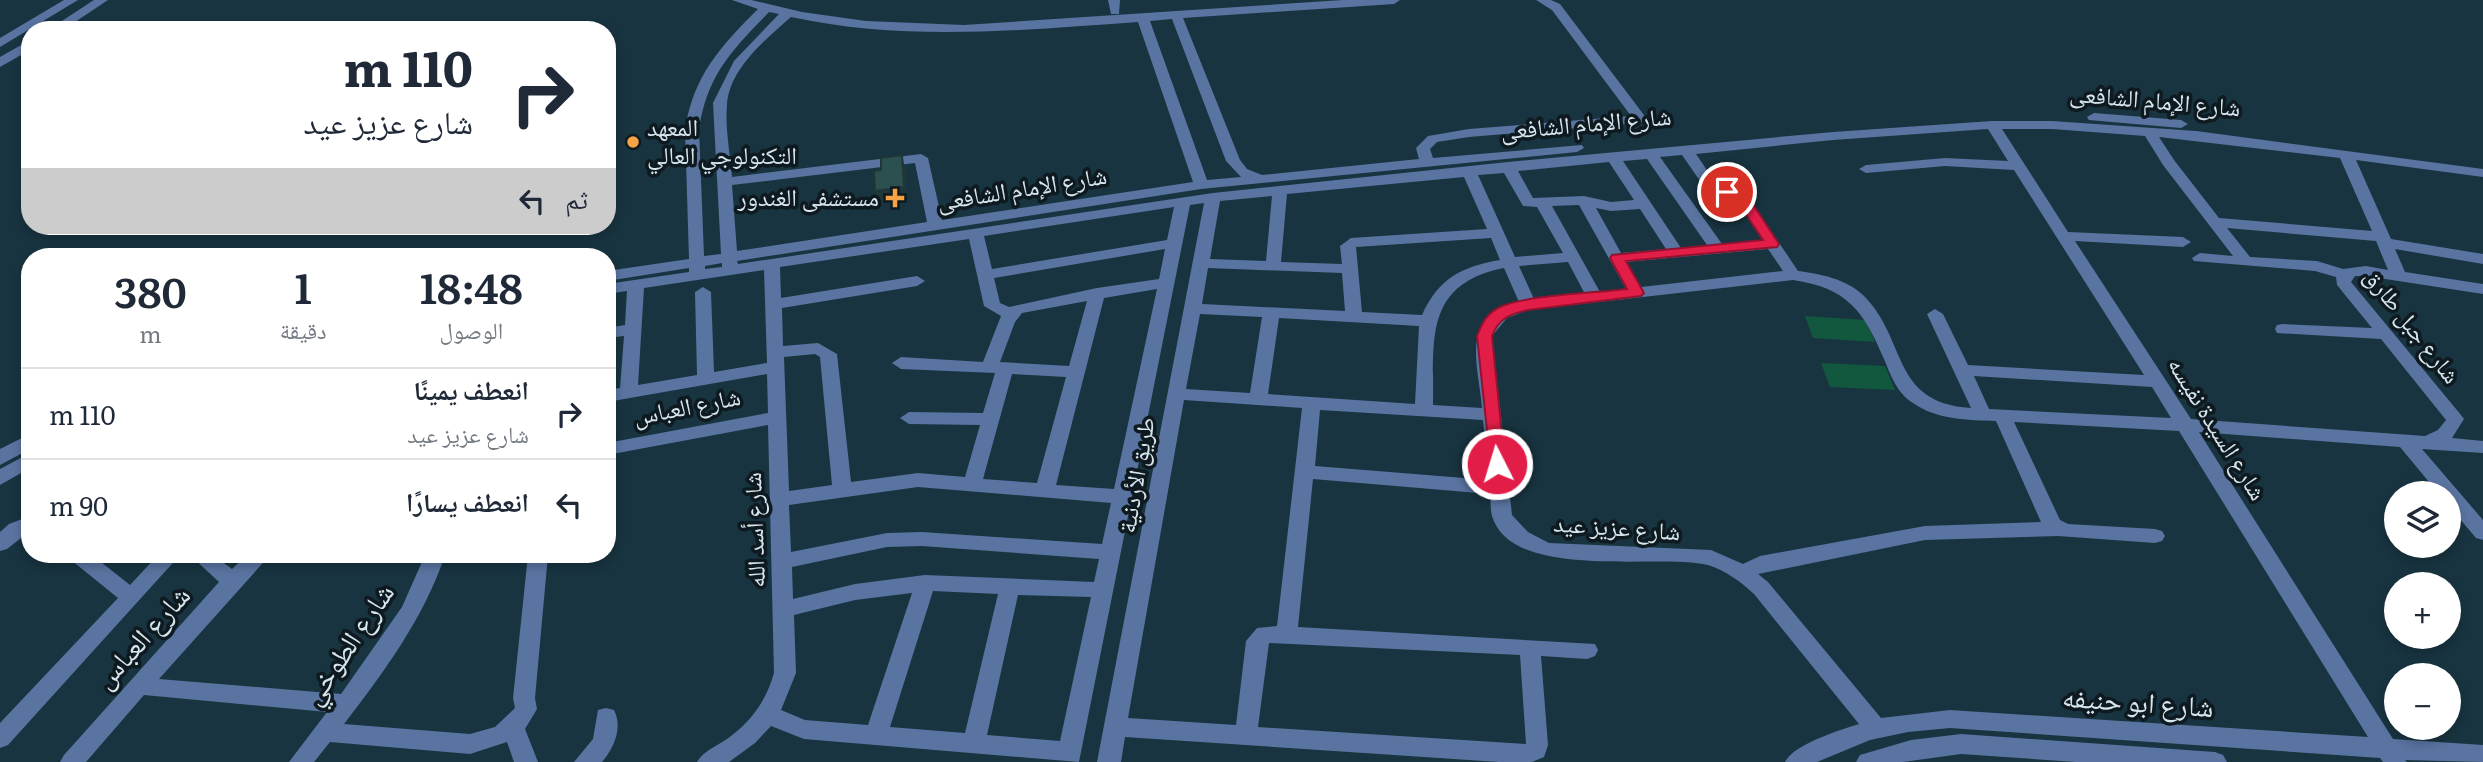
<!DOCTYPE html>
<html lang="ar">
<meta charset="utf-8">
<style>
:root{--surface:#fff;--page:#f2f2f3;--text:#1f2937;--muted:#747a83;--line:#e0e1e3}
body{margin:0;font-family:Literata,"Noto Naskh Arabic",serif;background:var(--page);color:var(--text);direction:rtl;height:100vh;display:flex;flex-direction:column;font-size:26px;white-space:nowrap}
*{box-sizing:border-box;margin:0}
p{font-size:23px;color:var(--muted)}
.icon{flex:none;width:38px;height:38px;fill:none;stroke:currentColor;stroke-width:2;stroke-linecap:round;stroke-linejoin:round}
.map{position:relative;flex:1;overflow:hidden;direction:ltr}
.side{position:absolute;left:21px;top:248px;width:595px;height:315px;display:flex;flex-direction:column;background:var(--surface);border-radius:28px;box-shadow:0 4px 10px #0003;direction:rtl}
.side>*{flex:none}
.top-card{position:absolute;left:21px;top:21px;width:595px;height:214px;border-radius:28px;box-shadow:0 4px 10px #0003;direction:rtl;background:#fff;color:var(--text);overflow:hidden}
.controls{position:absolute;left:2384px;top:481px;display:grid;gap:14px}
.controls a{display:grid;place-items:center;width:77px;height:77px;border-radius:50%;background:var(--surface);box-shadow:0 4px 10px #0003;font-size:35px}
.pin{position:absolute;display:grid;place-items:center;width:60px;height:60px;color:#fff;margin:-30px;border:4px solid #fff;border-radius:50%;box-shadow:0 2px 7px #0007}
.me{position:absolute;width:77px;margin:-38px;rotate:355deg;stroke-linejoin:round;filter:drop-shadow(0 0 5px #0008)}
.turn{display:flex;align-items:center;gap:24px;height:147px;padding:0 28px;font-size:32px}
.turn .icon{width:91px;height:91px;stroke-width:2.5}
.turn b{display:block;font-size:49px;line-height:60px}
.then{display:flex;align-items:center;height:66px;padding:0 28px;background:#0003;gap:14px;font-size:26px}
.eta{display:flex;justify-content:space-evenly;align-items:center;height:119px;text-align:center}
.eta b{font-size:42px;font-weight:600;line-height:49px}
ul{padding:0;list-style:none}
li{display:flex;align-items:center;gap:21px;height:91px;padding:0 28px;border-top:2px solid var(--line)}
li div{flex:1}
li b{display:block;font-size:26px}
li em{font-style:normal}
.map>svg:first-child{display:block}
</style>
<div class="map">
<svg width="2483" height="762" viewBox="0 0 2483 762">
<rect width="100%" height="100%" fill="#183440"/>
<g fill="#12583e">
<path d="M1805,316l61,4 9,22 -62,-4z"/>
<path d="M1821,363l64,3 10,24 -65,-3z"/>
</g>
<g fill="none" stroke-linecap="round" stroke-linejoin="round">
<g fill="#5974a0" fill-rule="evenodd">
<path d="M64,0h14l-78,47v-9z"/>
<path d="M94,0h14l-45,30h-15z"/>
<path d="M732,0h19l51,12 64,9 98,4 379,-25h57l-6,4 -211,14 57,142 7,9 15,6 157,-16 -3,-11 12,-12 41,-7 162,-13 -79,-106 -16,-10h15l9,4 87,115 -7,4 -171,14 -32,5 -7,7 3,9 149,-13 2,3 -7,4 -376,37 -464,72 1,3 475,-71 295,-31 325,-30 159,-11h60l144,10 287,38v8l-127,-17 35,79 92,15v10l-88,-15 10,23 78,12v10l-117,-18h-11l-4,6 110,133 3,4 -12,19 31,3v12l-61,-4 61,71v20l-7,-2 -28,-33v-11h-9l-39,-47 -201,-15 194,307 90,6v17l-78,-2 2,2h-24l-3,-4 -430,-30 -42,4 -38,8 -53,22h-32c9,-18 55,-32 74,-38l-105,-130c-13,-12 -29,-24 -46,-29 -51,-12 -196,17 -216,-49 -2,-7 -1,-15 -2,-22l-177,-15 -15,148 297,17 3,6 -3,6 -8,3 -46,-3 7,89 -4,12 -12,5h-33l-374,-25 -4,25h-24l107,-559 -14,2 -111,557 -275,-23 -33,-13 -16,17 -26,19h-32c6,-11 20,-16 30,-23 24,-17 39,-38 47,-66l-6,-248 -161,30v-12l161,-30 -1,-39 -160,28v-12l13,-2 4,-52 -17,2v-10l18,-3 2,-34 -20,3v-10l82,-12v-4l-82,13v-10l82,-12 -4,-130c9,-54 35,-82 73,-120zM769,12l10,2 -45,47 -21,42 8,151 -17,2 -5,-127c8,-54 33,-79 70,-117zM791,17c114,25 232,13 347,5l55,160 -251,38 -14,-62 -7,-4 -189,23c-2,-24 -7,-49 -5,-72 2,-36 39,-66 64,-88zM1172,19l54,142 15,16 -34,3 -57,-159zM1988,129l20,32 -63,-3 -79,7 -7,4 7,4 79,-7 69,4 130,205 -176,-10 -25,-51 -8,-5 -8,5 44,94c-81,-5 -63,-69 -108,-113 -17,-16 -42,-21 -65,-24l-51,-76 -30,-10 -21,-31 137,-14zM2002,129h50l93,7 18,29 70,91 -33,-3 -8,5 2,3 121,10 21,6 1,8 35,43 -89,-4 -6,1 -2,4 2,4 104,6 65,81 -8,10 -13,6 -234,-17 -116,-178 108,6 8,-5 -8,-5 -115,-5zM2159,137l181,21 32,73 -153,-13 -45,-58zM1682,155l25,36 30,10 25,39 -40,4 -62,-87zM1647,159l60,86 -26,3 -58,-87zM1609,162l25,38 -23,2 -27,-6 -51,2 -15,-27zM915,163l12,59 -190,29 -5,-66zM1504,173l19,33 14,1 26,46 -48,4 -37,-82zM1464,177l23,52 -136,9 -11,8 2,18 -61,-2 6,-68zM1272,196l-6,65 -56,-2 10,-58zM1579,205l47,84 -26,3 -48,-86zM1174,207l-7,33 -175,29 -8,-33zM1596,208l15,3 29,-2 26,40 -45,4zM2227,228l149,13 12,29 -22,-4 -23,3 -26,-8 -67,-4zM1491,238l9,22c-39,7 -61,18 -78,55l-60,-3 -6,-65zM969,239l15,67 17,10 -18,46 -82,-5 -9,6 9,6 94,4 -12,40 -74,-1 -9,6 9,6 71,1 -15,52 -47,-4 -67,9 -14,-128 -19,-11 -35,3 -1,-38 135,-22 8,-5 -8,-5 -136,22 -1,-31zM1165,249l-6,30 -62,9 -88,19 -9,-4 -6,-25zM1768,249l15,22 -142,16 -15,-25zM1568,262l17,32 -51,5 -15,-33zM722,263v4l-17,2v-3zM1208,268l134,5 3,38 -143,-7zM1504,268l15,34c-60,16 -41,59 -37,106l-49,-3c1,-66 -9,-121 71,-137zM764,270l3,93 -53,9 -3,-80 -8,-5 -8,5 2,83 -59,10 6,-97zM1793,280c54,8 70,30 91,79 7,17 13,34 29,44 24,17 55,17 83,18l45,101 -116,4 -165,30 -17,8 -32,-14 -162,-7 -21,-11 -16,-17 -20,-179 15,-18 21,-8zM1157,289l-43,200 -58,-4 48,-187zM1087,301l-18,65 -69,-4 15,-40 7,-9zM1200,314l62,3 -12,76 -64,-4zM1279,318l140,8 -4,78 -147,-10zM815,354l5,3 12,128 -43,6 -5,-134zM1012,374l54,3 -29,106 -54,-4zM1974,376l178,11 19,31 -182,-9zM1184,400l118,8 -25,218 -20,2 -11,13 -10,84 -108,-7zM1320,410l163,10 6,60 -174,-14zM2014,422l165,9 189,306 -418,-27 -69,8 -113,-136 -10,-8 167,-34 133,-4 97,7 7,-2 3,-5 -3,-5 -7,-2 -87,-5 -8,-4zM918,487l193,16 -9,41 -180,-12 -35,1 -96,19 -2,-47zM922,546l177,13 -5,23 -169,-7 -70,9 -62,15 -1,-32 95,-20zM933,591l65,3 -33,139 -75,-6zM912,593l-44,132 -63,-5 -24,-10 15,-37 -2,-58 61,-15zM1018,595l73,2 -31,144 -73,-6zM1269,643l251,12 6,89 -268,-17z"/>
<path d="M1108,0h12l-1,14h-8z"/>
<path d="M30,40v10l-30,17v-10z"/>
<path d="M2094,113l87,7 7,4 -7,4 -92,-8 -2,-3z"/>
<path d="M30,434v15l-30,16v-16z"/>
<path d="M30,453v15l-30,17v-16z"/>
<path d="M30,516v15l-23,18 -7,2v-19l9,-8z"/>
<path d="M68,555h24l38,30 28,-30h22l-172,190 -8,3v-25l118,-125 -47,-38z"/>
<path d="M190,555h23l19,14 15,-14h23l-111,124 182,15 61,-87 23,-52h20c-21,63 -61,117 -101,169l126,10 25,-7 20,-19 -2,-10 15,-143h20l-13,143 2,11 -12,20 13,33h-24l-7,-20 -37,12 -140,-12 -16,20h-25l38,-50 -183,-17 -58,67h-26l4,-7 155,-173z"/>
<path d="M606,708l8,2c9,18 0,38 -12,52h-28l19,-23 5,-29z"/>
<path d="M1961,734l254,18 8,3 4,7h-151l-115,-8 -58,8h-47l4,-7 51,-15z"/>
</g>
</g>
<path fill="#1f3737" d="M902,155l3,14 2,32 -30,3 -2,-13z"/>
<path fill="#2c4f4f" stroke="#1f3737" stroke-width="2" d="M902,155l2,32 -29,4 -1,-20 7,-1v-12z"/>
<path fill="#e11d48" stroke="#92132f" stroke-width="2" d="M1727,188l20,7 32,49 -2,3 -151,14 18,32 -3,3 -113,14c-18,4 -29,8 -36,26l13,128 -2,4h-12l-14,-132c5,-13 10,-23 23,-29 26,-12 96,-14 127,-18l-17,-31 2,-3 151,-15 -26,-39 -17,-9z"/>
<g fill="#f5a345" stroke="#0e1a1f" stroke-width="2.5">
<circle cx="633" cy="142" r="7"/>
<path d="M891.5 187.5h7v7h7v7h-7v7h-7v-7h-7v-7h7z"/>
</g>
<g text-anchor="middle" stroke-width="7" stroke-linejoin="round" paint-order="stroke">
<g font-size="24" fill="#d6e6ee" stroke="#0e1a1f">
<text transform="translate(2155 101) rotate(5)" y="8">شارع الإمام الشافعى</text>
<text transform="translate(1586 124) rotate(-5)" y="8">شارع الإمام الشافعى</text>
<text transform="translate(1022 189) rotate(-9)" y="8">شارع الإمام الشافعى</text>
<text transform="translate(2412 326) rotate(52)" y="8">شارع جبل طارق</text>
<text transform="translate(687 407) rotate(-11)" y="8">شارع العباس</text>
<text transform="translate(2217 429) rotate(58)" y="8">شارع السيدة نفيسه</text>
<text transform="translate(1137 475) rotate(-80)" y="8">طريق الأردنية</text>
<text transform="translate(1617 528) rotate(4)" y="8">شارع عزيز عيد</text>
<text transform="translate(755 530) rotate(-92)" y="8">شارع أسد الله</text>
</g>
<g font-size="24" fill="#d6e6ee" stroke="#0e1a1f" text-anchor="start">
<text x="647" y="136">المعهد<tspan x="647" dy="28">التكنولوجي العالي</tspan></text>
<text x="879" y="206" text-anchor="end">مستشفى الغندور</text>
</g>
<g font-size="28" fill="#d6e6ee" stroke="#0e1a1f">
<text transform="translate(142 637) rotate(-48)" y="10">شارع العباس</text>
<text transform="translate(348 644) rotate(-56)" y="10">شارع الطوخي</text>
<text transform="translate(2138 702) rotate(4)" y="10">شارع ابو حنيفه</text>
</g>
</g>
</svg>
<div class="controls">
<a><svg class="icon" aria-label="layers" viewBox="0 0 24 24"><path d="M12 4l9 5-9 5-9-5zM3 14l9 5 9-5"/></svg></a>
<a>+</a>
<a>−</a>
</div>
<div class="pin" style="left:1727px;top:192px;background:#d93025"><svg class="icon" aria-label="arrive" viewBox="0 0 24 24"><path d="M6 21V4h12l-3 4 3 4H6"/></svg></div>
<svg class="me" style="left:1497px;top:464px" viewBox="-20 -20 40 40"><circle r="17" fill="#e11d48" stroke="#fff" stroke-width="3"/><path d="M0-11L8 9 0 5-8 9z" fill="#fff"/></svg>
<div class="top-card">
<div class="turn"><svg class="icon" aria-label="right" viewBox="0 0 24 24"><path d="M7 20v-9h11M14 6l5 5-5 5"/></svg><div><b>110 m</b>شارع عزيز عيد</div></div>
<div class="then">ثم<svg class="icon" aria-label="left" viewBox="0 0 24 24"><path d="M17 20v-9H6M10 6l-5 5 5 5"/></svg></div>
</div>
<section class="side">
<div class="eta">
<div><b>18:48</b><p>الوصول</p></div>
<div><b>1</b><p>دقيقة</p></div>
<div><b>380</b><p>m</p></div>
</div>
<ul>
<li><svg class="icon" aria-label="right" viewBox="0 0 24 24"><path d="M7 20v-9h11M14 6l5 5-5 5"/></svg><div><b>انعطف يمينًا</b><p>شارع عزيز عيد</p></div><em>110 m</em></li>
<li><svg class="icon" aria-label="left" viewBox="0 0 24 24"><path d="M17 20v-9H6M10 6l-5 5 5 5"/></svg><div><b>انعطف يسارًا</b></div><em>90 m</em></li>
</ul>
</section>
</div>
